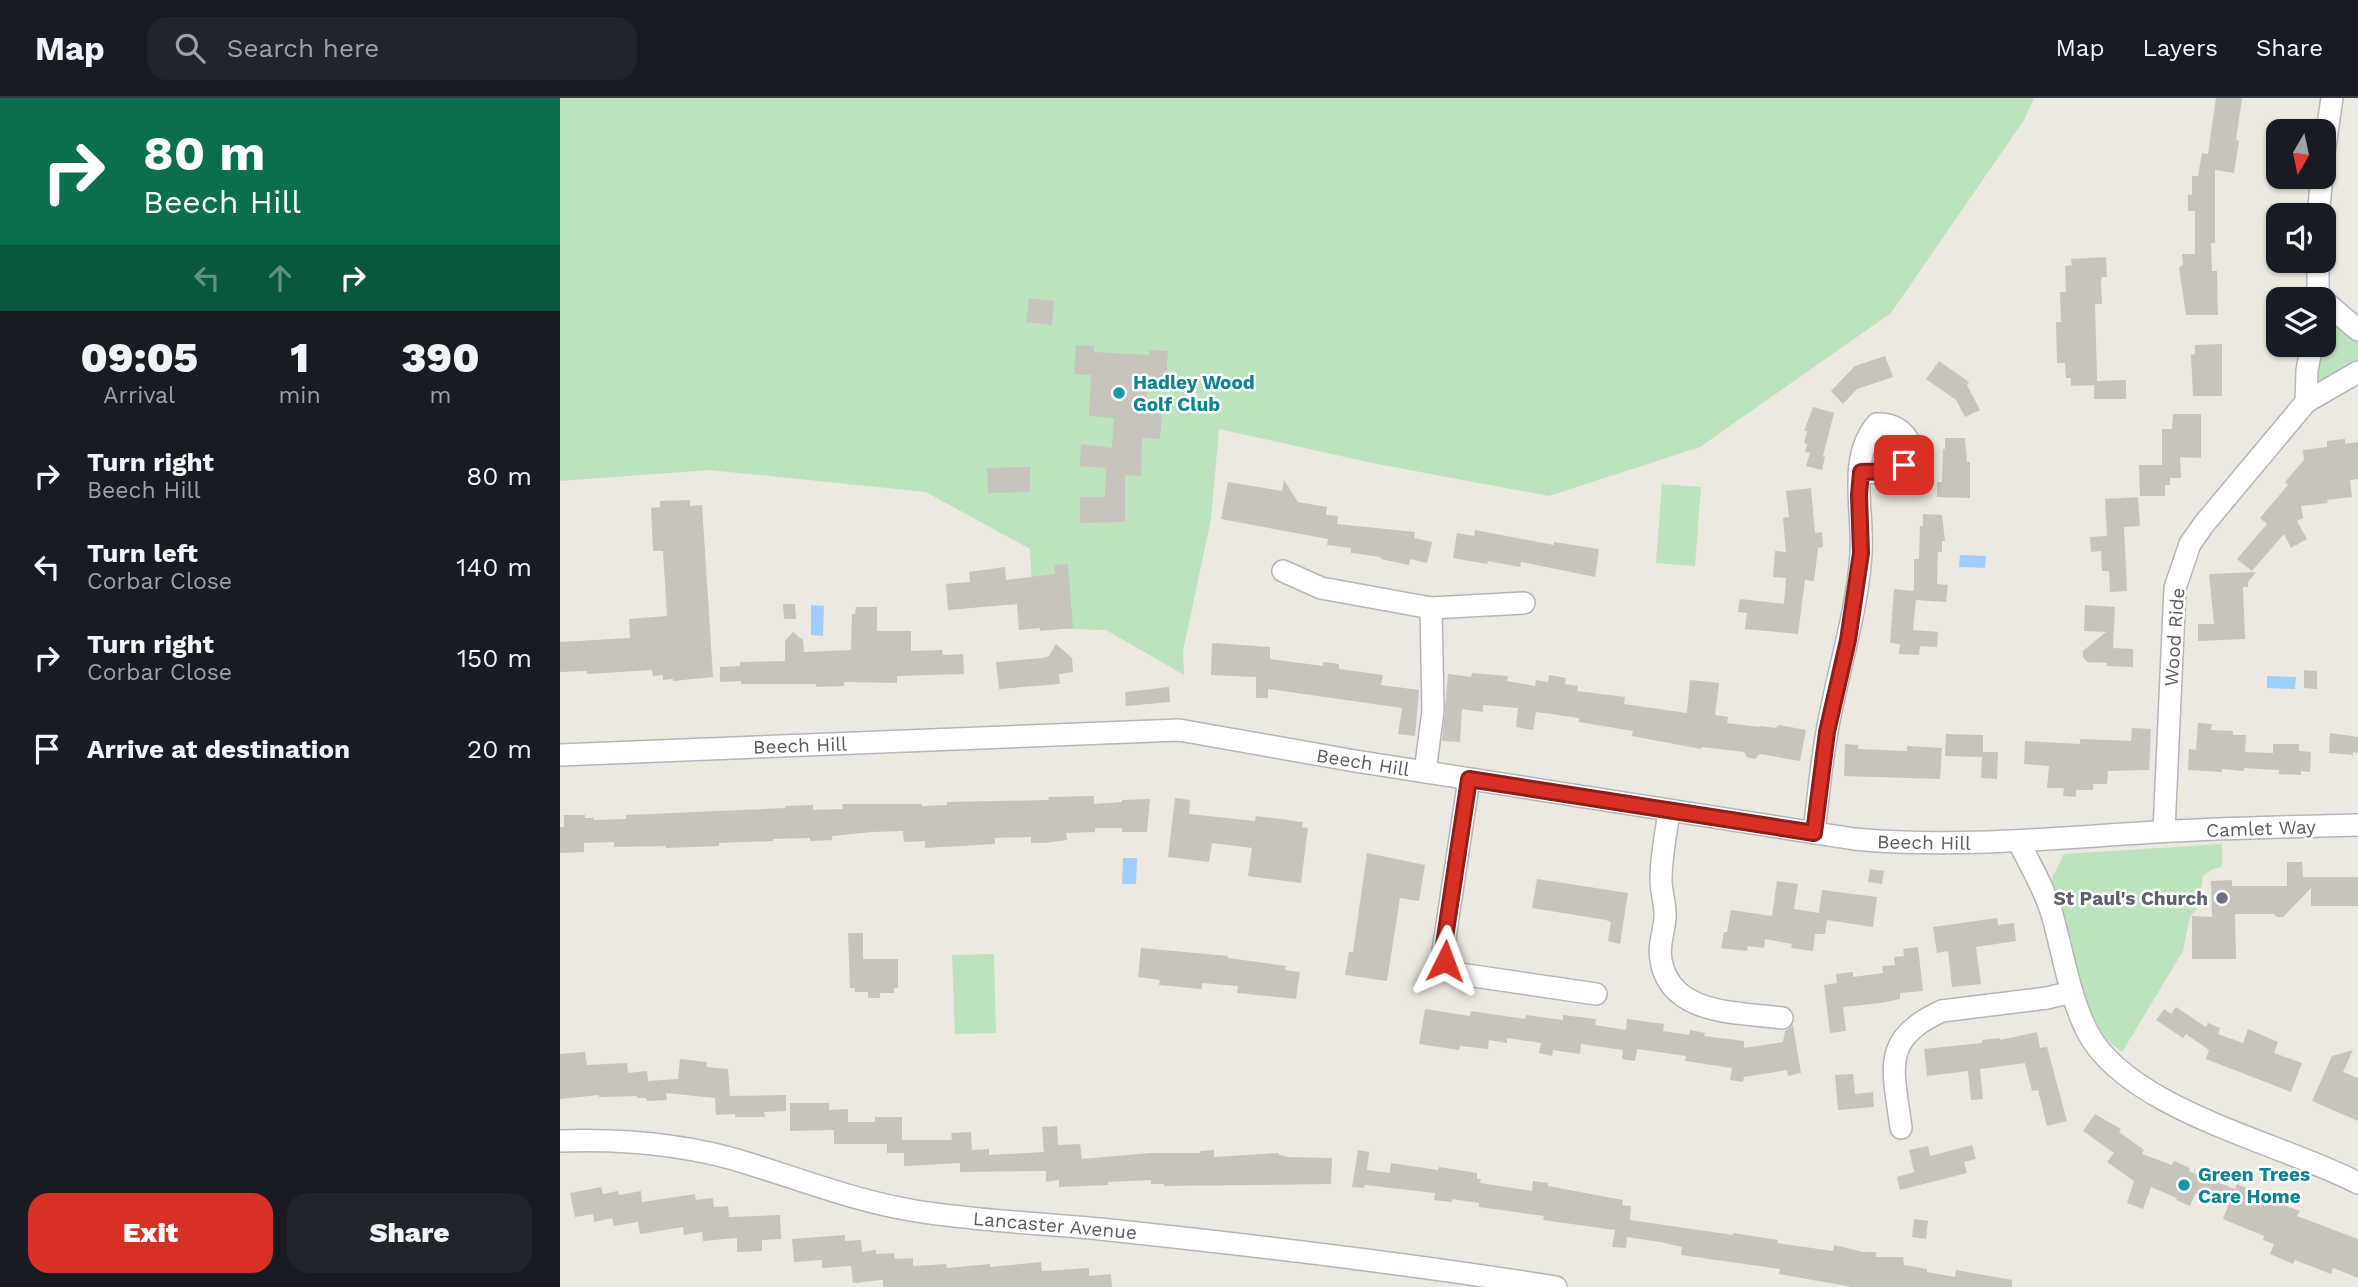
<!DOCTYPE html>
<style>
:root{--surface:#171b24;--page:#20242c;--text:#f1f3f6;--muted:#9ea1a6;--line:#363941;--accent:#d93025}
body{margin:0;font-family:"Work Sans",sans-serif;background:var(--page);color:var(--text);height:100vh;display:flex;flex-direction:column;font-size:26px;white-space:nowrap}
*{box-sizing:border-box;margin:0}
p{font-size:23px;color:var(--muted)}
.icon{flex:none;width:38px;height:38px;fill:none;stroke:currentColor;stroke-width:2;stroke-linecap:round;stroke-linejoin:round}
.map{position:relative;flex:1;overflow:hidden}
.panel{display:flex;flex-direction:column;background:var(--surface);width:560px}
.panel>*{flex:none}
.guide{background:#0b6e4f;color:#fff;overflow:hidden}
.needle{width:46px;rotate:189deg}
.fabs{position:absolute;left:1706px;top:21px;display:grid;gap:14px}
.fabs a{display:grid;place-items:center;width:70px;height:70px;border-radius:14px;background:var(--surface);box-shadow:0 2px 5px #0004;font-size:35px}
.pin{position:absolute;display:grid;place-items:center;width:60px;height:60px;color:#fff;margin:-30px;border-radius:14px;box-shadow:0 4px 10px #0006}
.me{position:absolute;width:77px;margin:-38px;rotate:3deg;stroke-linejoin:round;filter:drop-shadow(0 0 5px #0008)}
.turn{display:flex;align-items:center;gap:24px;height:147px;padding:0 28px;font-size:32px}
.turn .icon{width:91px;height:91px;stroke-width:2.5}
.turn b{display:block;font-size:49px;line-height:60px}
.lanes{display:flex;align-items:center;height:66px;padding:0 28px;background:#0003;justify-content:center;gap:35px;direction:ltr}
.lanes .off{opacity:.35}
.eta{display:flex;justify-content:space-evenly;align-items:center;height:119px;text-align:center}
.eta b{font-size:42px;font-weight:800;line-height:49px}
.button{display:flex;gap:14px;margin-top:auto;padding:14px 28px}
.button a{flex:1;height:80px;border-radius:21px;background:var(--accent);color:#fff;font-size:28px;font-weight:800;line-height:80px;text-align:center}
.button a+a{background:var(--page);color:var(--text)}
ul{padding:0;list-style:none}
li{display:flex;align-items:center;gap:21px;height:91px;padding:0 28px}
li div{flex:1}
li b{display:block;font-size:26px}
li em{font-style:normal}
header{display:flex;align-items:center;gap:42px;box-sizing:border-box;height:98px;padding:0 35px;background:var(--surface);border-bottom:2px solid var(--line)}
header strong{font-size:33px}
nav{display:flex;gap:38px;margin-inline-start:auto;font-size:24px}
.search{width:490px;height:63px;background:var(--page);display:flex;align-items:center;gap:18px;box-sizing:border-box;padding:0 24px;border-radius:21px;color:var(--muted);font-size:26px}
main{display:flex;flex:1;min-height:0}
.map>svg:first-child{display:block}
</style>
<header>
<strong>Map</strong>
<div class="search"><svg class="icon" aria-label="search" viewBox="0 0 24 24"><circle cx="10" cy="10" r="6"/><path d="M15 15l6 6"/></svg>Search here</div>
<nav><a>Map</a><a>Layers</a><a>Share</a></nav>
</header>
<main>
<section class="panel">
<div class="guide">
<div class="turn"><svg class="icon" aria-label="right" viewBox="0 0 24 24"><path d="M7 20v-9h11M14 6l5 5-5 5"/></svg><div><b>80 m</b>Beech Hill</div></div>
<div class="lanes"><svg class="icon off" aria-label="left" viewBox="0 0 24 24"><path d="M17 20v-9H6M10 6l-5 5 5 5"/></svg><svg class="icon off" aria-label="ahead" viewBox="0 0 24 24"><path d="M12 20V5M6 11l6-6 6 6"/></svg><svg class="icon" aria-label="right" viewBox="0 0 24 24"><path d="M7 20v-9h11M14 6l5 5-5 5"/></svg></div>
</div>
<div class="eta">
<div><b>09:05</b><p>Arrival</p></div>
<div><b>1</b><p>min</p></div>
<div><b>390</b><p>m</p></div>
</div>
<ul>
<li><svg class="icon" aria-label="right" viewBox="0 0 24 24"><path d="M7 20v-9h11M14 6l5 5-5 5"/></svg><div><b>Turn right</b><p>Beech Hill</p></div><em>80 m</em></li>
<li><svg class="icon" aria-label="left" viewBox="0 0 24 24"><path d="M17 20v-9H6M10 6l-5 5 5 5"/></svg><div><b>Turn left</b><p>Corbar Close</p></div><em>140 m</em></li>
<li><svg class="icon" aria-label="right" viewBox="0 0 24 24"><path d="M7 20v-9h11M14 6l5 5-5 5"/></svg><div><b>Turn right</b><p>Corbar Close</p></div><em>150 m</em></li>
<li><svg class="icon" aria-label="arrive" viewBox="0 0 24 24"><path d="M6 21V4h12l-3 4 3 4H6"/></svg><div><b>Arrive at destination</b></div><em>20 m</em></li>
</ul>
<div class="button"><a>Exit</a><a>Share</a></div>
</section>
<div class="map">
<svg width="1798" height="1189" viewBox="0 0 1798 1189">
<rect width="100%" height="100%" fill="#ebe9e0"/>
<g fill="#bce3be">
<path d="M0,0h1474l-10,22 -133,193 -191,134 -151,49 -177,-33 -153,-34 -8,90 -28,132 1,24 -78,-45 -72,-2 -4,-79 -104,-57 -217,-22 -149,11z"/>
<path d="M1774,223l24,18v25l-36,17 -6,-5 4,-31h4l1,-21z"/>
<path d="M1102,386l39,3 -6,79 -39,-3z"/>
<path d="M1662,746v23l-9,2 -10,7 -4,31 -9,9 -7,35 -61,101 -29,-23 -41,-151 12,-24z"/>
<path d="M434,856l2,79 -41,1 -3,-79z"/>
</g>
<g fill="#9fcefc">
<path d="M1400,457l26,1 -1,12 -26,-1z"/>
<path d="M251,507l13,1 -1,30 -12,-1z"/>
<path d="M1707,578l29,1 -1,12 -28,-1z"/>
<path d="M563,760h14l-1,26h-14z"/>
</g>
<g fill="#c6c4bd">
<path d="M1656,0h26l-6,42 3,1 -5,32 -19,-3v73h-4l1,28h5l1,44h-32l-7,-47 4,-4 -1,-10h13v-43h-7v-17l4,1v-19h6l4,-23 6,1z"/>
<path d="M1546,159l1,20h-5l-1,4 1,23h-7l2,77 29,-1v19h-32v-14l-23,1v-8h-5l-1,-15h-8l-1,-41h5l-1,-30h6l-1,-26 7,-1 -1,-6z"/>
<path d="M469,200l25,3 -2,24 -26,-3z"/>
<path d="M1662,246v52h-29l-2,-41 4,-1v-9z"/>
<path d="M516,247l18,1v6l55,3v-5l19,1 -2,29 -18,-1 -2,27 11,1 -1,6 6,1 -2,25 -18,-1 -1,38 -16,-1v47l-45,1v-26h25l1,-29 -26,-2 1,-22 31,4 2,-30 -25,-2 2,-41 -17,-1z"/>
<path d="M1325,258l8,21 -36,12 -14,15 -12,-13 24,-25z"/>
<path d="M1379,263l30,21 -2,3 13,25 -15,7 -9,-17 -30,-21z"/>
<path d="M1253,309l21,6 -11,43 2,1 -3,13 -16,-4 4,-13 -5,-1 2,-8 -3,-1 3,-12h-3z"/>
<path d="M1613,316h28v44l-21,-1 1,21h-11v7h-5v11h-25l-1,-31h23v-36h10z"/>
<path d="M1385,340h20l2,24h3v36l-33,-1v-15h5l1,-33h2z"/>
<path d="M1785,341v5l13,-2v37l-8,1 2,17 -25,3 1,3 -27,3 2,12 -6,3 10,18 -16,9 -7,-14 -32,37 -15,-12 30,-35 -7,-6 28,-33 -3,-3 19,-22 -1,-10 24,-3v-6z"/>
<path d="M470,369v25l-42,1 -1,-25z"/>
<path d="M724,382l14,22 29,5 -1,8 12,1 -1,8 78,8 -1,6 18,4 -5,21 -17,-4 -1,6 -28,-6v-2l-30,-4v-5l-24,-3 1,-6 -107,-20 7,-37 54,9z"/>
<path d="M1251,390l4,45 7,-1 1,15 -5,1 -4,33 -9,-1 -7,54 -53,-5 2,-16 -9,-1 2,-13 44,5 2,-26 -13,-1 2,-26 11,1 -3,-34 6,-1 -3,-26z"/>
<path d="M1578,399l2,29 -16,1 3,64 -17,1 -1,-21h-7l-1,-20 -10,1 -1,-15 17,-1 -2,-37z"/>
<path d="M130,402v6l12,-1 11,172 -40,4v-2l-10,1v-5l-10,1 -1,-6 -65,4v-3l-27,1v-30l70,-4 -1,-19 38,-3 -4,-65h-10l-2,-43 9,-1v-6z"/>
<path d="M1363,416l19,1 3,26h-3v11h-4l-1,32 11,1 -2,17 -30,-2 -3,30 25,2 -1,15 -17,-1 -1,9 -20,-1 1,-10 -10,-1 4,-54 20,2v-32h5l1,-33h3z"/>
<path d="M915,432l79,15v-3l45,7 -4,28 -74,-15 -1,5 -32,-6 -1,3 -34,-6 4,-25 17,3z"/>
<path d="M508,466l5,64 -33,3v-3l-21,2 -2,-26 -69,6 -2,-26 24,-2 -1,-10 36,-5 1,13 49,-6 -1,-9z"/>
<path d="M1696,474l-8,10v5h-5l2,52 -47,2v-17h16l-5,-50z"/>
<path d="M223,506h12l1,15h-12z"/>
<path d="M1525,507l30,2 -2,41 20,1v18l-26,-1v-3l-20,-1 -4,-5v-6l23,-19 -22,-1z"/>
<path d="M296,509h21v24h34v20l31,-1 1,5 20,-1 1,20 -67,2v7l-53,-1v4l-28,1v-3h-75v-3l-21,1v-15l20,-1v-4l45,-1v-20l8,-9 10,8 1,12 47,-2 1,-36h3z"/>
<path d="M652,545l58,4v12l53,7v-4l16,2v5l44,6 -2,10 38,5 -4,46 -17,-2 4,-26 -134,-19v9h-12v-21l-45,-2z"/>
<path d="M496,546l16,14 1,14 -14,2 1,10 -61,5 -3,-27 47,-4 6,-2z"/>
<path d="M1744,572l13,1v18l-13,-1z"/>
<path d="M912,575l36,3 -1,5 28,5 1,-6 12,2 1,-7 17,3 -1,6 13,2 -1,5 48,6 -1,7 63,9 3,-33 29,3 -4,32 13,2 -1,6 33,4v-1l15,2 4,-3 27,5 -6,31 -40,-7 -5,5 -8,-2 -3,-5 -42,-5 -1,2 -69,-13 1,-5 -54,-9v-4l-43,-6 -3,18 -17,-3 2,-19 -35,-3v7l-21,-3 -2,33 -18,-1 6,-67 23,3z"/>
<path d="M609,589l1,15 -44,4 -1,-14z"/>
<path d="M1638,625l14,1 -1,6 22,1v4h13l-1,17 28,1v-9h26v7l12,1 -1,20 -9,-1v4l-22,-1v-4l-35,-2v3l-22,-2v3l-34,-2 1,-21 7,1z"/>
<path d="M1572,630l19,1 -2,41 -41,1 -1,13h-14v6h-17v7l-13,-1 1,-8h-17l2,-22 -25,-2 1,-23 55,3v-5l51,2z"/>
<path d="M1770,635l28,4v16l-5,-1v3l-24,-2z"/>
<path d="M1386,636l37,1v17h15l-1,27 -16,-1 1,-21 -37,-1z"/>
<path d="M1285,646l13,1v4l49,2v-5l35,2 -2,31 -96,-3z"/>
<path d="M534,698v8l28,-2v-2l28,-1 -3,33h-25v-4h-27v4l-29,1 1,7 -21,3h-15v-6l-36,1v6l-70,4v-7l-21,1 -1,-11 -31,1 -40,4v4l-22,1v-3l-37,1v2l-54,2v3l-53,2v-2l-52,1v-5l-30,1v9l-24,1v-26h4v-12h21v3h9v2l32,-1v-4l160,-7 -1,-2 28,-1v5l30,-1 -1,-5h80v2l25,-1v-3l102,-2 -1,-3z"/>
<path d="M615,700l15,2 -1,14 66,7 1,-5 47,6 -1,5 6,1 -7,55 -53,-7 4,-28 -40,-5 -3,19 -41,-5z"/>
<path d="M807,755l58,12 -6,36 -19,-3 -13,83 -42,-6 4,-23h4z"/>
<path d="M1727,764h15l1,15h55v29h-47v-18l-28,29h-6l-3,-3h-39l1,45h-44v-43l20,1 -1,-36 21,-1v6h55z"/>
<path d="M1310,771l14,2 -2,13 -14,-2z"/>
<path d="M977,781l91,14 -8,51 -12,-3 3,-19 -5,-2 -74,-12z"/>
<path d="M1217,783l21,3 -4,25 25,4 3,-23 55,7 -4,30 -46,-7 -2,14h-10l-2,17 -22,-3 1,-4 -27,-5 -1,9 -16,-2 -1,5 -26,-3 3,-16h3l4,-22 41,6z"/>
<path d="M1437,820l1,7 16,-2 2,18 -40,6 5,37 -29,3 -4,-36 -11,2 -4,-26z"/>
<path d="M288,835h15v26h35v29h-4v5h-14v5h-12v-6h-13v-4h-5z"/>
<path d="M1358,849l5,44 -23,2v6l-19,4 -38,4 3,24 -16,2 -6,-48 13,-2 -1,-9 17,-2v5l30,-4 -1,-7 13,-1 -1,-8 10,-1 -1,-7z"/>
<path d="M581,850l87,8v2l58,8 -1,4 15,2 -4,27 -59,-6 1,-7 -36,-3v6l-43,-4 1,-5 -22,-3z"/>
<path d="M1616,909l30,20 2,-4 12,5 -2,6 25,9 5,-14 30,13 -4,11 28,10 -11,29 -85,-33 3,-9 -23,-16 -3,4 -27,-18 8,-11 7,5z"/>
<path d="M865,911l45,7 1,-5 54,8 1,-4 37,5v-5l33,4 -1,6 31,5 1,-11 37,5 -1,7 26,4 1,-5 15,3 -1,3 40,5v7l39,-6 2,-11 8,-6 8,48 -13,3 -1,-6 -43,7 -1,5 -13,-2 2,-12 -47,-7 1,-5 -49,-7 -2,12 -13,-2 1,-9 -42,-6 -1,10 -27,-4 -1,6 -13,-3 2,-10 -34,-5v5l-18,-3 -1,9 -28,-3 -1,4 -40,-6z"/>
<path d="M1477,934l3,16 7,-1 20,74 -20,5 -9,-36 -6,1 -7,-28 -45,6 3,30 -12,1 -3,-29 -41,5 -3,-27 58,-6v-3l18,-2v2z"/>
<path d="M1793,952l-10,22 15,6v43l-46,-20 20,-45z"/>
<path d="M25,954l2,13 40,-2 1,10 19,-2 1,10 30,-2 2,-20 27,3 -1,5 22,2 2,27 56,-1v16l-22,1 1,5h-30v-3l-19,1 -1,-17 -49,-5 1,7 -20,1 -1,-3h-9v-2l-38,1v-2l-39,4v-45z"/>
<path d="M1293,976l2,20 18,-2 1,15 -36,3 -3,-35z"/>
<path d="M230,1005h39v7l19,-1v13h27v-5h27v23h50l-1,-7 20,-1 1,18 17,-1v6l55,-3 -2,-25 15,-1 1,19 22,-1 2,15 68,-6h50v-2l14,-1v7l65,-4v2l9,2 44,1 -1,26 -167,2v-2h-13v-4l-43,2v3l-49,2v-7l-13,2v-11l-86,1v-9l-56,3v-13h-17v-9h-53v-14l-44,1z"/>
<path d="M1535,1016l26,15 -2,3 25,18 -2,4 30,11 2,-4 16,7 -1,3 46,18 2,-5 15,6 -1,3 49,18 -3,5 61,23v39l-25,-10 -2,6 -36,-14 -2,4 -23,-10 4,-10 -11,-4 1,-4 -41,-17 5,-13 -33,-12 -5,12 -14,-6 1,-2 -26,-11 -8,22 -16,-6 7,-22 -27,-19 7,-9 -31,-22z"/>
<path d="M1412,1047l4,14 -12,3 3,11 -67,17 -3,-13 17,-5 -5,-22 19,-4 2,10z"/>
<path d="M798,1052l11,2 -2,18 23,3 1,-10 47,7 1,-3 38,6v6h4l-1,4 52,8 1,-10 15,2v3l75,14 -1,5 9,1 -1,14 103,15v-2l45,7 -1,3 56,8 1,-6 29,7h13v5h27l1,8 23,4v3l28,5 1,-7 56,10v7h-160l-73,-13 1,-5 -99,-14 1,-8 -22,-5 -33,-5 -1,11 -14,-1 3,-17 -72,-10 1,-4 -65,-9v-4l-27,-4v3l-18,-2 1,-7 -70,-8 -1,3 -12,-1z"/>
<path d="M41,1089l2,7 15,-3 1,4 22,-4 1,11 53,-8 1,6 17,-2 1,9 14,-1 1,11 51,-2 1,24 -19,1v11l-25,1v-14l-34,3 -1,-9 -18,3 -1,-8 -43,7 -2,-12 -24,4 -2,-8 -18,4 -1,-8 -18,3 -5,-24z"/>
<path d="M1354,1121l14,2 -2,18 -14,-2z"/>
<path d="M285,1137v6l16,-1 1,12 14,-2v4l18,-1 1,6 18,-1v8l33,-2 1,4 43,-4v3l51,-5 1,9 47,-3v8l22,-2 1,13h-229v-7l-30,3 -2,-17 -29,2v-8l-28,2 -2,-23z"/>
</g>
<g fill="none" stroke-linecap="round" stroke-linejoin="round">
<g stroke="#b3b5ba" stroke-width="24">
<g id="minor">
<path d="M1764,55l8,-55"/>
<path d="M1758,117l4,-38"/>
<path d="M1758,163v38"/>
<path d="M1764,203l34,29"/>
<path d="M1746,304l1,-32 5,-25"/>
<path d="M723,473l38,17 110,20 2,103 -8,61"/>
<path d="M871,510l93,-5"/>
<path d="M0,657l619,-25 176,31 499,78c96,9 191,0 287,-6 72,-5 145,-6 217,-8"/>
<path d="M909,681l-26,172 2,10 15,13 136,20"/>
<path d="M1109,713c-3,23 -8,46 -8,69 0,13 5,25 4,38 -1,14 -7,28 -4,42 9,56 78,52 121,58"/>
<path d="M1604,733l11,-243 15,-44 14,-20 102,-122 52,-30"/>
<path d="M1254,735c4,-34 7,-68 13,-101 10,-59 30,-118 34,-178 3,-42 -14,-96 16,-130 33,-2 47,37 17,47 -9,3 -23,1 -33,1"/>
<path d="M1458,743c12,23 26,47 34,73 11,39 17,81 35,117 40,79 195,112 271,152"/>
<path d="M1341,1030c-7,-57 -22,-89 41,-117l105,-13 25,-6"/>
<path d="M0,1043c64,-2 132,4 193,24 55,17 106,37 163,46 61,10 123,12 184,18 152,16 305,34 456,58"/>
</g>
</g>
<use href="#minor" stroke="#fff" stroke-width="21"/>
</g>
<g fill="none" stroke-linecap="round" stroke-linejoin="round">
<g stroke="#8d1f18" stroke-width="18">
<path id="route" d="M885,863l-2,-10 26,-172 345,54 13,-101 21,-92 13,-87 -2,-58 2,-23 32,-1 11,-6"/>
</g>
<use href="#route" stroke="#d93025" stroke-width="12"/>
</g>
<g fill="#0f9aa8" stroke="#fff" stroke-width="2.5">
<circle cx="559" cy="295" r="7"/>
<circle cx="1624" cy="1087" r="7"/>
</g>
<circle fill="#6b7280" stroke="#fff" stroke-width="2.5" cx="1662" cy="800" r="7"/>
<g text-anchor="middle" stroke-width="5" stroke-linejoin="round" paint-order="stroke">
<g font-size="19" font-weight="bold" fill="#0d838f" stroke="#fff" text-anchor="start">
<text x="573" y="291">Hadley Wood<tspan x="573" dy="22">Golf Club</tspan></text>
<text x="1638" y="1083">Green Trees<tspan x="1638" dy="22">Care Home</tspan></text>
</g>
<g font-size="19" fill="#595c60" stroke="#fff">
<text transform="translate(1614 539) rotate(-86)" y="7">Wood Ride</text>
<text transform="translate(240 647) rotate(-2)" y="7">Beech Hill</text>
<text transform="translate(803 664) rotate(9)" y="7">Beech Hill</text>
<text transform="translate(1701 730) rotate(-2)" y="7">Camlet Way</text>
<text transform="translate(1364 744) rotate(1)" y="7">Beech Hill</text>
<text transform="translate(495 1127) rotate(5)" y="7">Lancaster Avenue</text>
</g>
<g font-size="19" font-weight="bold" fill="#5b616d" stroke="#fff" text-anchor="end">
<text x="1648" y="807">St Paul's Church</text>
</g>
</g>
</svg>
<div class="fabs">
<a><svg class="needle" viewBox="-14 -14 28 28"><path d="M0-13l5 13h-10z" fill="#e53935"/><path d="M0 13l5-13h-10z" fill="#9ea1a6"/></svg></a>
<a><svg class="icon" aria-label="sound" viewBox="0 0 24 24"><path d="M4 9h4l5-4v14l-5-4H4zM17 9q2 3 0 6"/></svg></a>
<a><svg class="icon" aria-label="layers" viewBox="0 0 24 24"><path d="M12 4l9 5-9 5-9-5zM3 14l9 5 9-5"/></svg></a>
</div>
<div class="pin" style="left:1344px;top:367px;background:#d93025"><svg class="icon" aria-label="arrive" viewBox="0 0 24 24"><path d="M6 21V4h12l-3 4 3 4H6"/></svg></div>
<svg class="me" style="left:885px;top:863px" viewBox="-20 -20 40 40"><path d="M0-17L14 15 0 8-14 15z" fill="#d93025" stroke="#fff" stroke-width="4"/></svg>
</div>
</main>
